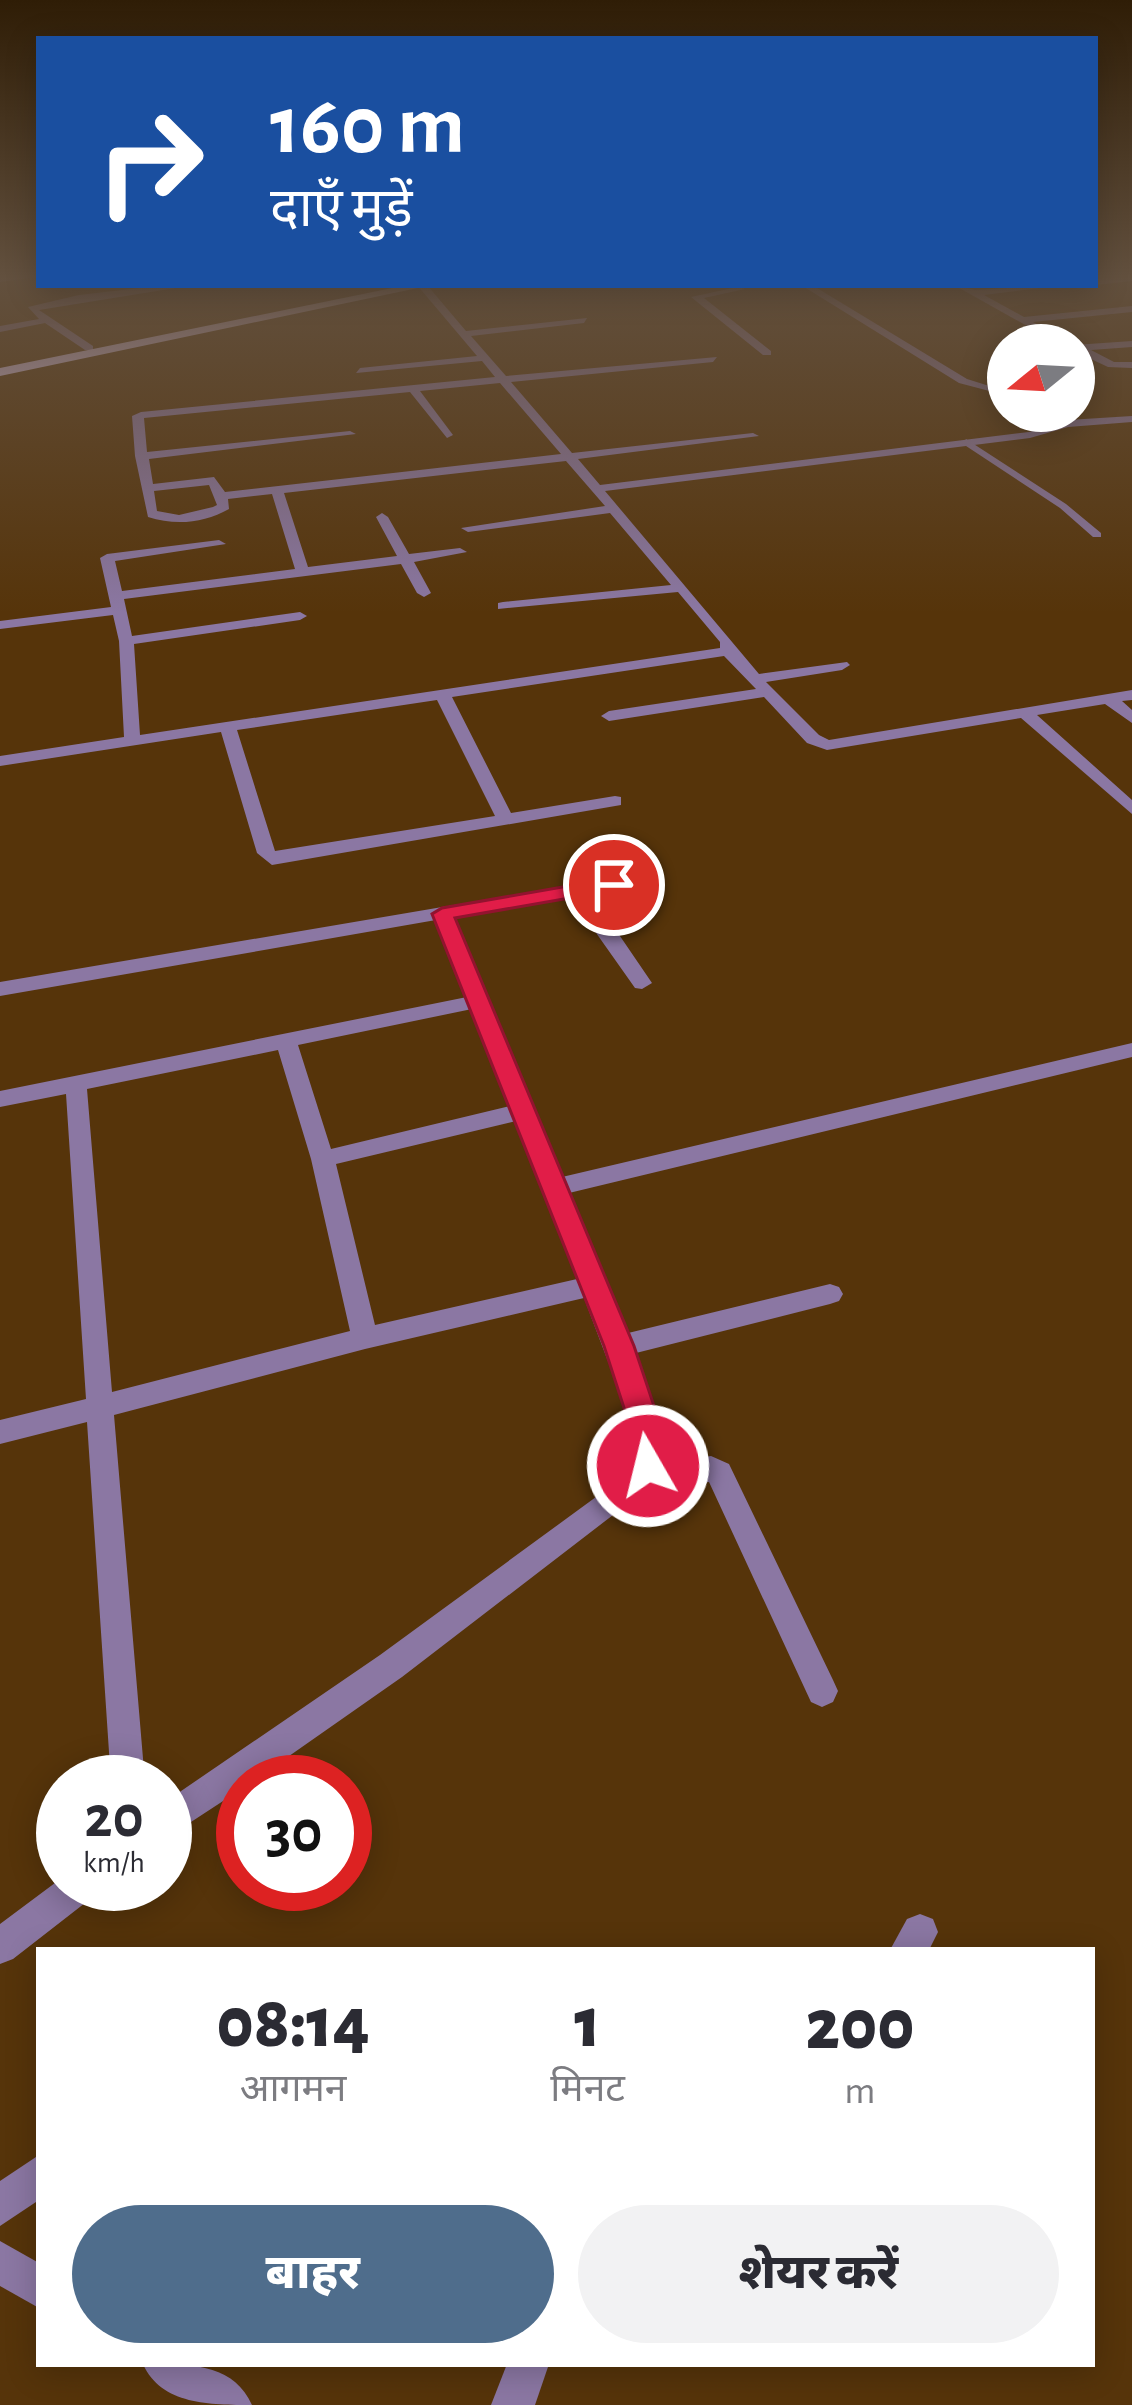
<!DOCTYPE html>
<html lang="hi">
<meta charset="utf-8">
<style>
:root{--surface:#fff;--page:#f2f2f3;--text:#2b2b33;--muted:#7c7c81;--accent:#4f6d8c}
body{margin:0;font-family:"Alegreya Sans","Noto Sans Devanagari",sans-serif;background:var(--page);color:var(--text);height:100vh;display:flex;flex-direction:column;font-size:45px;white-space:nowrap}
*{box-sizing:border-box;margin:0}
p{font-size:39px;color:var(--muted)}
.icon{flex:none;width:66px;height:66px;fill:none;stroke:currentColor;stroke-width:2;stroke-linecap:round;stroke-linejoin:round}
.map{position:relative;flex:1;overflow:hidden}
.drawer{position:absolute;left:36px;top:1947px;width:1059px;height:420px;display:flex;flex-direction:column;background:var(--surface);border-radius:0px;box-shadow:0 6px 30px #0003}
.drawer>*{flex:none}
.guide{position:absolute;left:36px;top:36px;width:1062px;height:252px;border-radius:0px;box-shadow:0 6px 30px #0003;background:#1a4fa0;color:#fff;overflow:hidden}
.needle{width:78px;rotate:252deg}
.buttons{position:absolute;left:987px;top:324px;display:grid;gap:24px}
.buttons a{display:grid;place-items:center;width:108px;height:108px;border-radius:50%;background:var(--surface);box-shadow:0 6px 30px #0003;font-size:60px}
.speed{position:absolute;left:36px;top:1755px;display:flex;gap:24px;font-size:60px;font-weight:700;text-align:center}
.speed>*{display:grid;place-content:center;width:156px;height:156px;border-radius:50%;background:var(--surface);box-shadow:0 6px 30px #0003;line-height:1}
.speed small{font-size:30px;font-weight:400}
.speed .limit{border:18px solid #d22;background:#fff;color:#111}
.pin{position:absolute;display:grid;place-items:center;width:102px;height:102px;color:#fff;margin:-51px;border:6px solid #fff;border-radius:50%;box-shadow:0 3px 12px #0007}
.me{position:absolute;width:132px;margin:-66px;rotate:352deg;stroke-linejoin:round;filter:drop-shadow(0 0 9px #0008)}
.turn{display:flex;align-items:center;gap:42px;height:252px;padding:0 36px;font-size:54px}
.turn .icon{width:156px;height:156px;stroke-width:2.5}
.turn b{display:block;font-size:84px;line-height:102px}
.eta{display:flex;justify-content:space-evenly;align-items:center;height:204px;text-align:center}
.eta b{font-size:72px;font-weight:800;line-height:84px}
.cta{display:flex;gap:24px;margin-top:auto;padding:24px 36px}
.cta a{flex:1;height:138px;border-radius:72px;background:var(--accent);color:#fff;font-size:48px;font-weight:800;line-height:138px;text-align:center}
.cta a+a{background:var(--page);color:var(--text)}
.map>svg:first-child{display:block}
</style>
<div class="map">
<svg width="1132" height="2405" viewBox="0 0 1132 2405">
<rect width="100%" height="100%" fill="#56340a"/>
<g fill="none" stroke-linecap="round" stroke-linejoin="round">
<path fill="#8b77a3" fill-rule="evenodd" d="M966,439l100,65 35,29v4h-8l-33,-29 -97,-64z"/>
<g fill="#8b77a3" fill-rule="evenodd">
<path d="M0,277h36l-36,5z"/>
<path d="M1132,277v4l-37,4v-6z"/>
<path d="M166,285h28l-155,25 54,36v4h-8l-40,-27 -45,9v-6l39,-7 -11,-12 51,-12z"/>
<path d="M417,285h10l39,46 121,-13 -3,5 -113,13 35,40 211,-19 -4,5 -202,20 61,71 181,-20 6,3 -181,23 22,26 429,-53 27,-8 -26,-13h16l22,9 64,-4v6l-64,5 -38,11 -425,53 154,183 88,-12 3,3 -8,5 -76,12 53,53 10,5 303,-50v10l-10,1 10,9v13l-27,-19 -68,11 95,85v14l-111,-96 -194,32 -20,-7 -43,-46 -155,24 -8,-5 8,-5 147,-22 -32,-33 -272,41 59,116 104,-17 6,1v8l-349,60 -15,-12 -36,-121 -221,34v-10l124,-19 -5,-96 -6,-26 -113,14v-8l111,-14 -11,-49 7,-4 112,-14 7,4 -111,17 7,30 173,-22 -23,-75 -44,5 1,10c-25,14 -53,17 -81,8l-13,-61 -3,-40 9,-4 354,-35 -13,-16 -126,12 4,-5 117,-12zM500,383l61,71 -336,38 -11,-15 -61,7 -4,-25 207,-25 -6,-3 -203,21 -3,-34 266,-26 37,46 6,-3 -33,-44zM566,461l39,45 -144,22 7,4 142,-19 61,72 -168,17 -5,1v6l180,-17 42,50v6l-580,87 -6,-91 166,-24 7,-4 -7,-4 -168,24 -8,-37 277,-35 16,29 7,4 7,-4 -17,-31 53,-10 -7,-4 -51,6 -21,-37 -6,-4 -6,4 21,39 -89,11 -24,-74zM209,485l8,20 -4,2 -34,8 -22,-4 -3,-20zM437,700l58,116 -220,35 -38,-121z"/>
<path d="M730,285l15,4 -41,9 67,53v4h-8l-72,-58 42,-9z"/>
<path d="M801,285h11l155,94 35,11 -5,3 -38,-10z"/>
<path d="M954,285l21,5 88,-5 -79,10 40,22 108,-11v6l-99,10 40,23h-12z"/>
<path d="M1132,341v6l-41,3 23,12h18v6l-24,-1 -34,-16v-6z"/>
<path d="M649,872l7,2v8l-64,13 60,88 -10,6 -7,-1 -65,-92 -116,20 108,261 570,-134v14l-563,136 55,141 206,-50 9,3 4,7 -4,7 -9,3 -198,50 28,76 -1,34 52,-8 18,8 104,216 5,11 -5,11 -11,5 -11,-5 -102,-220 -66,10 -241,185 -150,105h-9v6l-78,51v-37l215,-147 231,-169 22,-26 1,-19 -5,-24 -45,-119 -219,51 -251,66 31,367h-34l-24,-360 -87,22v-24l86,-21 -20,-305 -66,13v-16l467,-94 -31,-77 -436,76v-14zM472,1009l38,97 -179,43 -33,-104zM278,1050l33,109 39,172 -238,61 -25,-303zM516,1121l61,158 -202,46 -39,-161z"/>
<path d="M63,1877v7h37l-6,12 -81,63 -13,5v-40z"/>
<path d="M920,1914l13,5 5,13 -9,18h-39l17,-31z"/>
<path d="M39,2155v45l-39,26v-45z"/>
<path d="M507,2364h42l-14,41h-44z"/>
</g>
<g fill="#8b77a3" fill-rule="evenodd">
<path d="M0,2241l39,22v45l-39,-22z"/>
<path d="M143,2364c40,0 90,-3 109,41 -41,0 -91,0 -109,-41z"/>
</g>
<path fill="#ddc8f6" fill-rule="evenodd" d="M407,285h25l-432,91v-8z"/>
</g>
<linearGradient id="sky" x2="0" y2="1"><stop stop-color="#2f1d06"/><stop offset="0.45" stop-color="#62503e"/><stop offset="1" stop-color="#62503e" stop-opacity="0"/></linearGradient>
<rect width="1132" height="613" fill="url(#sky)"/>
<path fill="#e11d48" stroke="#92132f" stroke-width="3" d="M614,878l11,7 -4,4 -166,29 179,428 32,96 -7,33 -11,5 -11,-5 -5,-9 3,-24 -31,-96 -172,-432 10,-6z"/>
</svg>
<div class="buttons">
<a><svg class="needle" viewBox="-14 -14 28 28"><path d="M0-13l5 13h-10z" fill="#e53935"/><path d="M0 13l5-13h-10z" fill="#7c7c81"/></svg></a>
</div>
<div class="speed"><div>20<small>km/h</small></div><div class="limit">30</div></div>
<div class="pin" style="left:614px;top:885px;background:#d93025"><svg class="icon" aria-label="arrive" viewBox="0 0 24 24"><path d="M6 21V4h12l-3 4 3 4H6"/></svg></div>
<svg class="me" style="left:648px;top:1466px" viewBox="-20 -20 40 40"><circle r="17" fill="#e11d48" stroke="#fff" stroke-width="3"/><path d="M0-11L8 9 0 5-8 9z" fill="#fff"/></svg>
<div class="guide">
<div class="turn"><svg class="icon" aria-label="right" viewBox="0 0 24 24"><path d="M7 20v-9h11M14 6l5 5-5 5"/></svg><div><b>160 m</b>दाएँ मुड़ें</div></div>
</div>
<section class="drawer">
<div class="eta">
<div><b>08:14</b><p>आगमन</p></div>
<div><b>1</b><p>मिनट</p></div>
<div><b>200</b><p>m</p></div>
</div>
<div class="cta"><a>बाहर</a><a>शेयर करें</a></div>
</section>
</div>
